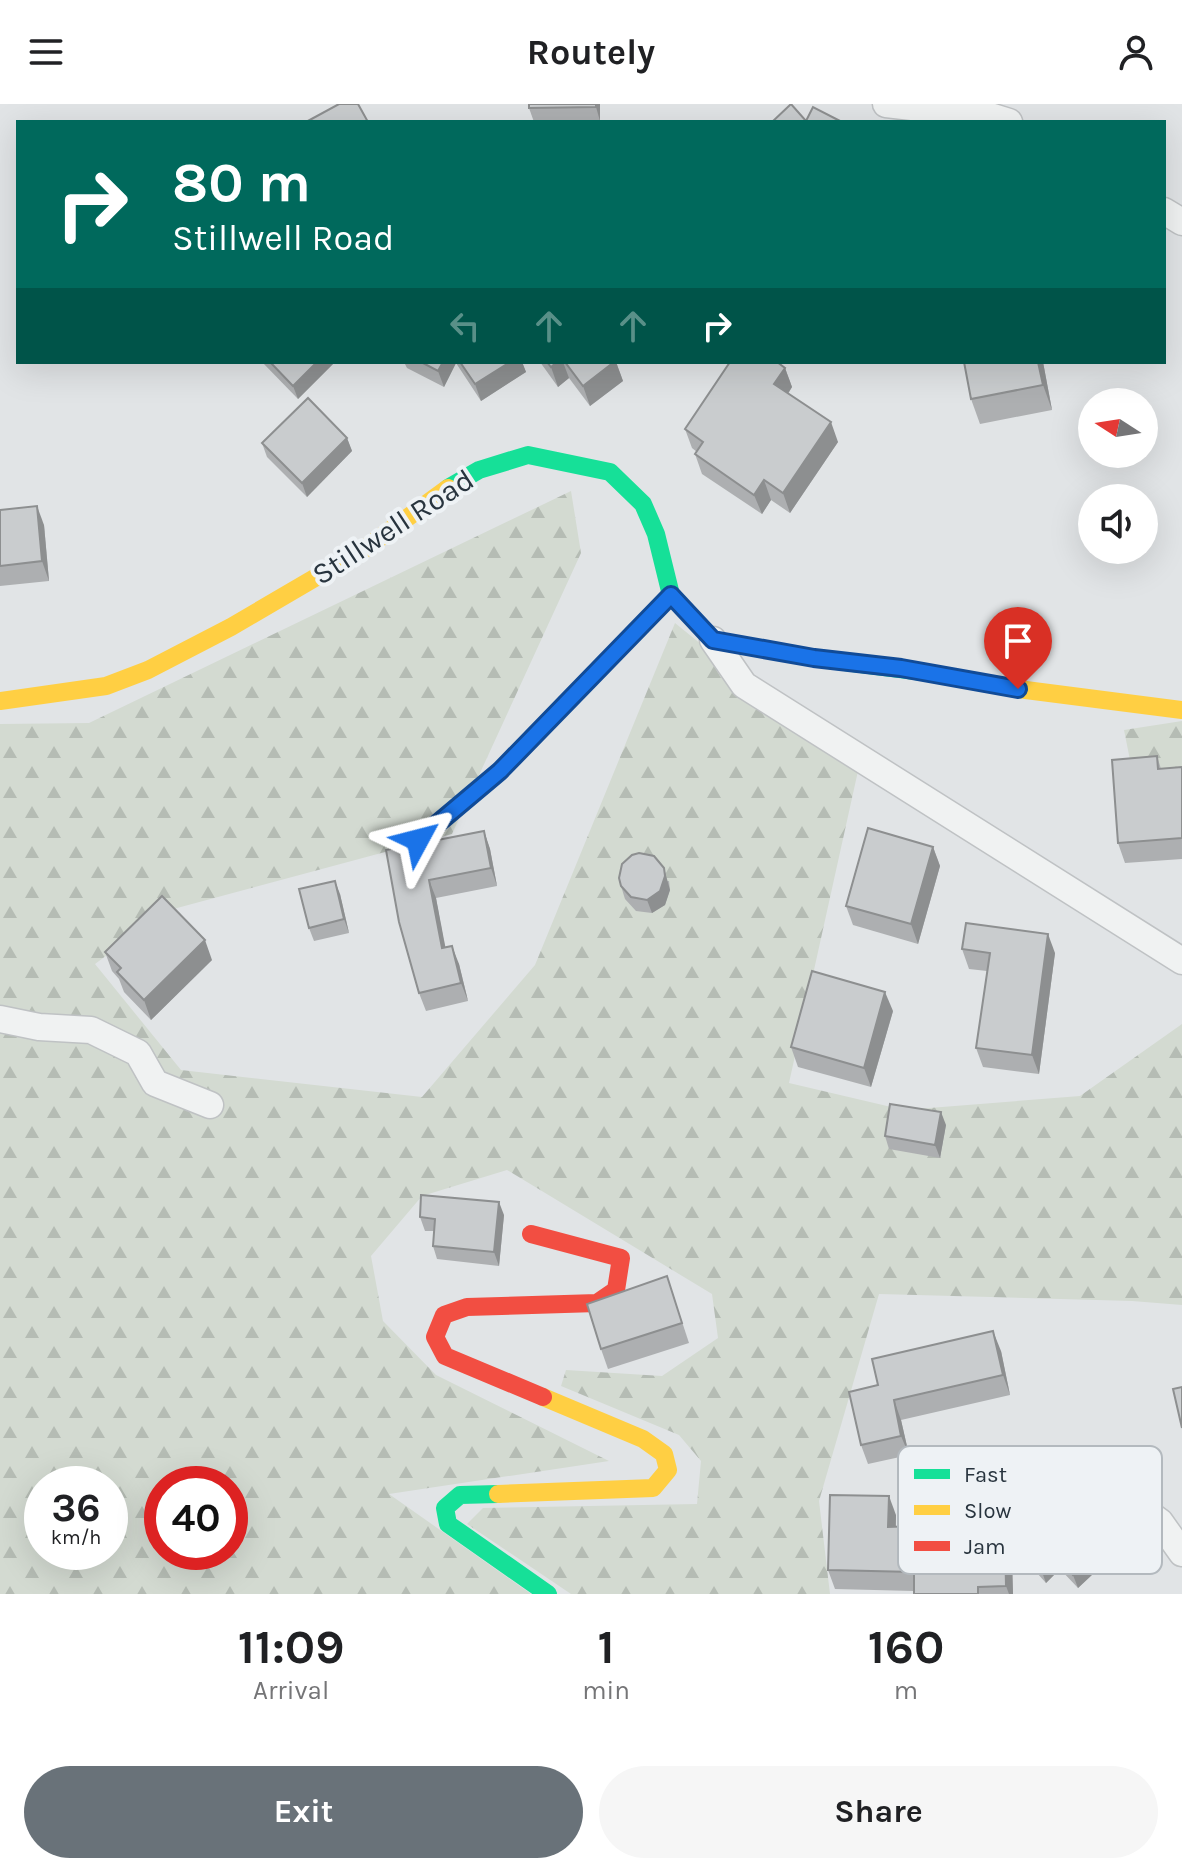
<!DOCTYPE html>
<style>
:root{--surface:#fff;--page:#f6f6f6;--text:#202124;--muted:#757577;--accent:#697279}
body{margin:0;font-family:Karla,sans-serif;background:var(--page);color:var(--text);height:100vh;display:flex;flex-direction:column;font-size:30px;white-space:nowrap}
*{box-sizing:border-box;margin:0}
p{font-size:26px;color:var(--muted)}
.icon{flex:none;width:44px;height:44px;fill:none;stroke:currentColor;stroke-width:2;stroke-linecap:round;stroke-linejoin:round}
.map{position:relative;height:1490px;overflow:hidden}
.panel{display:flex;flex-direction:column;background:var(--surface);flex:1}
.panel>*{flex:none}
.top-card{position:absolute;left:16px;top:16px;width:1150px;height:244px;border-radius:0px;box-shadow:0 8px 32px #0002;background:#00695c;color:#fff;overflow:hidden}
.needle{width:52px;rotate:282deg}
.buttons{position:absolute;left:1078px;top:284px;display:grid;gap:16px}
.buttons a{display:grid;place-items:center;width:80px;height:80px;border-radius:50%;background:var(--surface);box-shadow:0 8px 32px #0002;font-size:40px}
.speed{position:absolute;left:24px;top:1362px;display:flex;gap:16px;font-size:40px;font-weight:700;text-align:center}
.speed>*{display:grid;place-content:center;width:104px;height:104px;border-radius:50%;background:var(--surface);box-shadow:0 8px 32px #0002;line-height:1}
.speed small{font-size:20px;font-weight:400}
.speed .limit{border:12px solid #d22;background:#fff;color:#111}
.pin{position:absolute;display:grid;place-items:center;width:68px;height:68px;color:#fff;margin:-82px -34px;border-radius:50% 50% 50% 0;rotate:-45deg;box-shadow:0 0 8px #0007}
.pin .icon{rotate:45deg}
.me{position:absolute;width:88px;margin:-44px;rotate:52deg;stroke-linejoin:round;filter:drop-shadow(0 0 6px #0008)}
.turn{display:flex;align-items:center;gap:28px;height:168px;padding:0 24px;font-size:36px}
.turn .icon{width:104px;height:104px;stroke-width:2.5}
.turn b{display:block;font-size:56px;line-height:68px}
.lanes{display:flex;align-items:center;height:76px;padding:0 24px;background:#0003;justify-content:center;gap:40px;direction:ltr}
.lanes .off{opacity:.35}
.eta{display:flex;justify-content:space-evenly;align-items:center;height:136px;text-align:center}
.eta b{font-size:48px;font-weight:700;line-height:56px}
.button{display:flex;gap:16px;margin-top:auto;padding:16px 24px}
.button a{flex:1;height:92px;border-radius:48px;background:var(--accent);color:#fff;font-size:32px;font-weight:700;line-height:92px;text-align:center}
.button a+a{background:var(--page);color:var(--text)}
header{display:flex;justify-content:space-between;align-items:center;height:104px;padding:0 24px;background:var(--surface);font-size:36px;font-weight:700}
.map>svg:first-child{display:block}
</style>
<header><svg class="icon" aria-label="menu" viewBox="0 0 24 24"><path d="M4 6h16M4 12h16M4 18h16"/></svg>Routely<svg class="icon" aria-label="person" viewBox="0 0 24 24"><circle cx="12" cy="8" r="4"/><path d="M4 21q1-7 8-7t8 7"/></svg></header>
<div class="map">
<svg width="1182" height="1490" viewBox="0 0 1182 1490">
<defs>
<pattern id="forest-firs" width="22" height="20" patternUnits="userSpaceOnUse" patternTransform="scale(2)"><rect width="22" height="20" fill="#d3dad1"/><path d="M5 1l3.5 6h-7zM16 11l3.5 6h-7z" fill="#b5bcb4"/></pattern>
</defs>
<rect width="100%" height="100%" fill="#e1e4e6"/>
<g fill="url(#forest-firs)" fill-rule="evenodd">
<path d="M571,387l10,62 -129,281 -286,77 -71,53 86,106 241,27 113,-132 140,-342 183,148 -69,312 115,27 176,-14 102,-72v281l-50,-4 -253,-7 -60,207 11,93h-259l-104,-70 16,-16 214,-4 4,-43 -22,-26 -118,-49 5,-16 96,6 56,-38 -6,-44 -205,-124 -85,26 -51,60 12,65 53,54 173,86 -220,33 142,100h-531v-870l89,-1zM42,1380h68v68h-68zM162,1380h68v68h-68z"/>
<path d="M1182,617v50l-49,4 -9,-45z"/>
</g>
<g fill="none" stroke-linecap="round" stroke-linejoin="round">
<g stroke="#bfc2c4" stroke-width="29">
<g id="street">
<path d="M886,0l104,12 19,6"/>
<path d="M1164,107l18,11"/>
<path d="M713,536l31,45 438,276"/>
<path d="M0,915l39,8 52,3 47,23 17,30 55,22"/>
<path d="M949,1367l106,6 60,12 45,33 22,31"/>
</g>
</g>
<use href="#street" stroke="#f0f2f2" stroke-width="26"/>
<g stroke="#16e098" stroke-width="18">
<path d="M448,384l31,-18 49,-15 82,17 33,32 13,30 15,61 42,45 101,18 109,14"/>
<path d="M418,736l82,-69 171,-176"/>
<path d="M498,1390l-38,1 -15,13 3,16 100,70"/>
</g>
<g stroke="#ffcf43" stroke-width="18">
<path d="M923,568l95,17 164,21"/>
<path d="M0,597l106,-15 42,-16 83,-43 135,-79 82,-60"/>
<path d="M498,1390l155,-6 15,-18 -4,-16 -21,-15 -100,-42"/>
</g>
<path stroke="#f24e42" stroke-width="18" d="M531,1130l90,24 -5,32 -19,13 -130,4 -23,8 -9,22 10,19 98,41"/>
</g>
<g fill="#adafb1">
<path d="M529,0h71v17l-66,1 -5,-14z"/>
<path d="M262,258h73l-37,37z"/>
<path d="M404,258h118l4,10 -45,29 -25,-38 -12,24 -37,-19z"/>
<path d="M540,258h76l7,19 -33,25 -21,-28 -11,9z"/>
<path d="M1043,258l9,48 -72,14 -9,-25z"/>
<path d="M785,264l7,19 -4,7 50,48 -48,71 -19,-13 -9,14 -60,-40 -7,-20 2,-2 -5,-4 -7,-19z"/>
<path d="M347,334l5,13 -45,46 -40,-40 -5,-14z"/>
<path d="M0,406l44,15 5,56 -49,5z"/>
<path d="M1157,652l4,13 21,-2v92l-57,4 -7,-20z"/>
<path d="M484,727l6,18 7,37 -61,12 9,50 14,16 9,37 -42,10 -7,-18 -33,-143z"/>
<path d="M933,743l7,19 -22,78 -65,-19 -7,-19z"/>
<path d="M669,777l1,9 -5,15 -13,8 -16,-2 -11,-12 -4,-13z"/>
<path d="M340,790l9,39 -35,8 -5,-13z"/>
<path d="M962,845l93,4 -16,121 -56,-7 -7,-19 11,-77 -18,-2z"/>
<path d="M105,848l107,8 -61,60 -27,-28 -5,-13 -7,-8z"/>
<path d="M893,907l-22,76 -73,-20 -7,-20z"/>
<path d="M946,1021l-6,33 -51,-9 -4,-13z"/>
<path d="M504,1111l-5,51 -62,-7 -4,-13 1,-15h-9l-5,-14z"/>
<path d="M667,1172l22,67 -81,26 -7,-20z"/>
<path d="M1001,1247l9,44 -109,25 8,35 -41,9 -7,-19 17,-60z"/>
<path d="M896,1411v12l89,17v15l27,1 1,34h-99v-3l-79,-2 -7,-19z"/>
<path d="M1014,1436l90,5 5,14 -31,29 -18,-19 -14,14 -27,-30z"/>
</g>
<g fill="#8d8f90">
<path d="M596,0h4v17l-4,-14z"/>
<path d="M317,258h18l-37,37 -5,-13z"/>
<path d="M443,258l13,1 -12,24 -6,-16z"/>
<path d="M510,258h12l4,10 -45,29 -6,-17z"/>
<path d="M557,258h6l6,16 -11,9 -7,-20z"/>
<path d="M614,258h2l7,19 -33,25 -7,-20z"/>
<path d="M1038,258h5l9,48 -9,-25z"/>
<path d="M785,264l7,19 -11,17 -7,-20z"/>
<path d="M831,318l7,20 -48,71 -7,-20z"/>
<path d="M347,334l5,13 -45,46 -5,-14z"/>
<path d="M764,376l7,20 -9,14 -8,-19z"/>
<path d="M37,402l7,19 5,56 -7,-20z"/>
<path d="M484,727l6,18 7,37 -6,-18z"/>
<path d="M933,743l7,19 -22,78 -7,-20z"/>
<path d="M664,764l6,22 -5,15 -13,8 -5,-13z"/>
<path d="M429,776l7,18 13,68 -7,-18z"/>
<path d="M335,777l5,13 9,39 -5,-14z"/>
<path d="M1048,830l7,19 -16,121 -7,-19z"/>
<path d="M205,836l7,20 -61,60 -7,-20z"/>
<path d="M452,842l7,18 9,37 -7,-18z"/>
<path d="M885,888l8,19 -22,76 -7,-19z"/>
<path d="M941,1008l5,13 -6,33 -5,-13z"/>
<path d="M499,1098l5,13 -5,51 -5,-14z"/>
<path d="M993,1227l8,20 9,44 -7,-20z"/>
<path d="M894,1296l7,20 8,35 -8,-19z"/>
<path d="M889,1392l7,19 -1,32 -7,-20z"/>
<path d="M978,1420l7,20v41l-7,-20z"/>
<path d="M1005,1436l7,20 1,34h-4l-3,-8z"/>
<path d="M1104,1441l5,14 -31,29 -5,-13z"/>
<path d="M1056,1452l4,13 -14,14 -5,-14z"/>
</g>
<g fill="#c9ccce" stroke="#8d8f90" stroke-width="2">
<path d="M339,0h19l10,18h-62z"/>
<path d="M529,0h67v3l-67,1z"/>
<path d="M791,0l15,17 7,-14 29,15h-70z"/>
<path d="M270,258h47l-24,24z"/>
<path d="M421,258h22l-5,9z"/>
<path d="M460,258h50l-35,22z"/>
<path d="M547,258h10l-6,5z"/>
<path d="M565,258h49l-31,24z"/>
<path d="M730,258h47l8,6 -11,16 57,38 -48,71 -19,-13 -10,15 -59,-41 8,-12 -18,-13z"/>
<path d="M964,258h74l5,23 -72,14z"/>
<path d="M308,294l39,40 -45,45 -40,-40z"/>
<path d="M37,402l5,55 -42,5v-56z"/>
<path d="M1157,652l1,13 24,-2v71l-64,5 -6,-83z"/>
<path d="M868,724l65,19 -22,77 -65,-18z"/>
<path d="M484,727l7,37 -62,12 13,68 10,-2 9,37 -42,10 -20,-71 -13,-72z"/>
<path d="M639,749l15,3 10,12 1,8 -5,15 -13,9 -16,-3 -10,-11 -2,-8 3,-14 10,-9z"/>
<path d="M335,777l9,38 -35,9 -10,-39z"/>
<path d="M162,792l43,44 -61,60 -27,-28 4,-4 -16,-16z"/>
<path d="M966,819l82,11 -16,121 -56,-7 14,-95 -28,-4z"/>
<path d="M812,867l73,21 -21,76 -73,-21z"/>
<path d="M890,1000l51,8 -6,33 -50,-9z"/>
<path d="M421,1091l78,7 -5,50 -61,-6 2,-27 -15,-2z"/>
<path d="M667,1172l15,47 -81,26 -14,-45z"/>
<path d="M993,1227l10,44 -109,25 7,36 -40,9 -12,-53 29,-7 -6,-26z"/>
<path d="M1182,1283v41l-9,-39z"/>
<path d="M830,1391l59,1 -1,31 90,-3v41l27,-25 1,46 -28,1v7h-64v-22l-86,-2z"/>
<path d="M1059,1393l45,48 -31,30 -17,-19 -15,13 -27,-29z"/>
</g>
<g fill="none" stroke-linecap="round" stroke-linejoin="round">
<g stroke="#114b97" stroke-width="20">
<path id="route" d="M418,736l82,-69 171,-176 42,45 101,18 87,10 117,21"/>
</g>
<use href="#route" stroke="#1a73e8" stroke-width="14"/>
</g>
<g text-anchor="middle" stroke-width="8" stroke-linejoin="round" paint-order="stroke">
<g font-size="30" fill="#28343e" stroke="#eef2f5">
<text transform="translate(393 423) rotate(-33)" y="10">Stillwell Road</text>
</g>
</g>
<rect x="898" y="1342" width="264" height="128" rx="12" fill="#eef2f5" stroke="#b3b9be" stroke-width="2"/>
<rect x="914" y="1365" width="36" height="10" fill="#16e098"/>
<rect x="914" y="1401" width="36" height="10" fill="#ffcf43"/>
<rect x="914" y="1437" width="36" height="10" fill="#f24e42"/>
<g font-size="22" fill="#28343e">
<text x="964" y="1378">Fast</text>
<text x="964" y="1414">Slow</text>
<text x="964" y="1450">Jam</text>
</g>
</svg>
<div class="buttons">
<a><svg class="needle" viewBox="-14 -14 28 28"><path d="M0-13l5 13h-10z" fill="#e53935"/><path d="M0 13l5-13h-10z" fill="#757577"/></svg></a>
<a><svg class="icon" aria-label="sound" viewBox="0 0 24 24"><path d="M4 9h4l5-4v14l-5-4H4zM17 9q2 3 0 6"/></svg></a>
</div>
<div class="speed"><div>36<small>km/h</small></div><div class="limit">40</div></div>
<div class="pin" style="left:1018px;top:585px;background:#d93025"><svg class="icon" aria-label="arrive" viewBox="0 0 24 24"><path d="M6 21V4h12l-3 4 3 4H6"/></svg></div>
<svg class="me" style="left:418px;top:736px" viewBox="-20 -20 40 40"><path d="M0-17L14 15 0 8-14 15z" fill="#1a73e8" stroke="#fff" stroke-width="4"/></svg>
<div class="top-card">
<div class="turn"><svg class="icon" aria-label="right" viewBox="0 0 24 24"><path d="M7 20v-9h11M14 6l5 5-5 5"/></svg><div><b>80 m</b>Stillwell Road</div></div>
<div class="lanes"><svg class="icon off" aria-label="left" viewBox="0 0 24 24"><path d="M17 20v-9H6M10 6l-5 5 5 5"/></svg><svg class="icon off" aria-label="ahead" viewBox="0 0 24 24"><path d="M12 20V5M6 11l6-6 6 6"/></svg><svg class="icon off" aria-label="ahead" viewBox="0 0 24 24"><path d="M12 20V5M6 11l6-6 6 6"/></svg><svg class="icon" aria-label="right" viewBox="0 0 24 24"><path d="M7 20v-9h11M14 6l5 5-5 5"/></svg></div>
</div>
</div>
<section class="panel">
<div class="eta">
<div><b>11:09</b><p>Arrival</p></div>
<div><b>1</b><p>min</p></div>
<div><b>160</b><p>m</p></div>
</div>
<div class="button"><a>Exit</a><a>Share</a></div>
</section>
